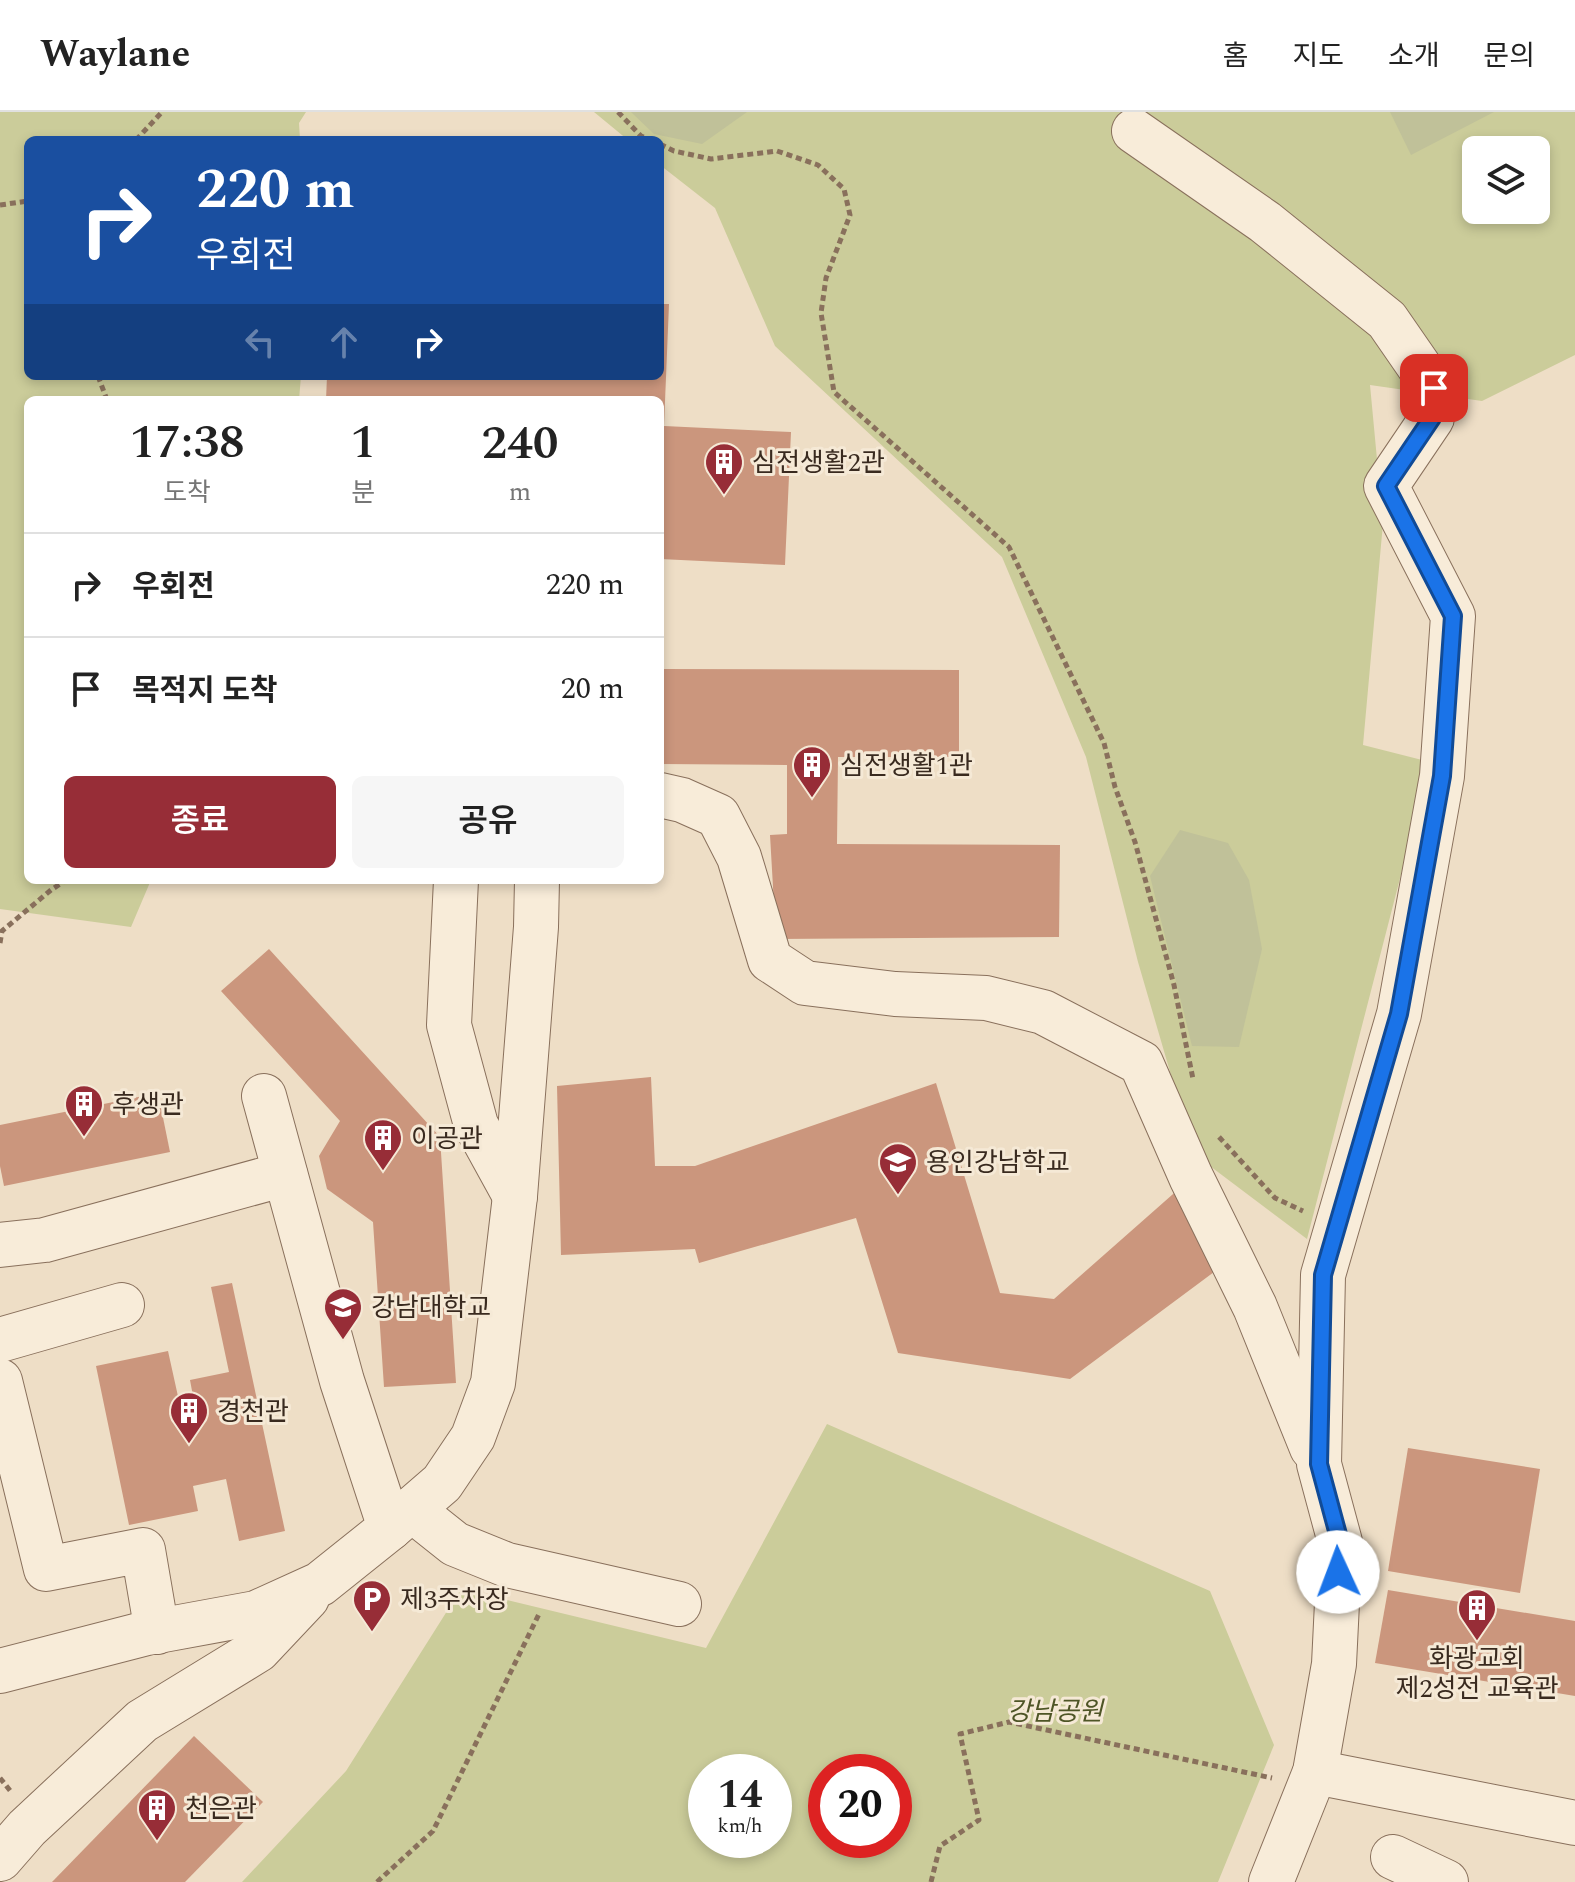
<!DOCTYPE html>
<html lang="ko">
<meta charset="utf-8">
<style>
:root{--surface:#fff;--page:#f6f6f6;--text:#222;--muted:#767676;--line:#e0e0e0;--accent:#972d37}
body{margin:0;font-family:Spectral,"Noto Sans KR",serif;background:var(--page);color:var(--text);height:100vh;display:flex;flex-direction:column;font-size:30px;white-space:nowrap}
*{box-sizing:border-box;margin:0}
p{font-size:26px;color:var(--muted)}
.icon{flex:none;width:44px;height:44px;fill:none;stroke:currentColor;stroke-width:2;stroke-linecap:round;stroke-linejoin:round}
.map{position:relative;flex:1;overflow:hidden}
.drawer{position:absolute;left:24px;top:284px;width:640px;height:488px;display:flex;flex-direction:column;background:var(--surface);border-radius:12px;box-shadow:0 4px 12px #0003}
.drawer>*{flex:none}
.hud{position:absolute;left:24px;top:24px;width:640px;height:244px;border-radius:12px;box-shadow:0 4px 12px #0003;background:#1a4fa0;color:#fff;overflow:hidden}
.controls{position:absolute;left:1462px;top:24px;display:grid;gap:16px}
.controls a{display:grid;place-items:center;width:88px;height:88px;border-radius:12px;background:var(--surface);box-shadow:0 4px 12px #0003;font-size:40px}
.speed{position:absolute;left:688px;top:1642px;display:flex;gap:16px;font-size:40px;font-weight:700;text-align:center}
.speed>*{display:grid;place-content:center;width:104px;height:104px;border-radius:50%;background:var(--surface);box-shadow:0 4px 12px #0003;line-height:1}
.speed small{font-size:20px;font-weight:400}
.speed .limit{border:12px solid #d22;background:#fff;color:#111}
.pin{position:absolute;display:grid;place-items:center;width:68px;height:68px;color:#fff;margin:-34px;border-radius:16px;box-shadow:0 4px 12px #0006}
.me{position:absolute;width:88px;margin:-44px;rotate:358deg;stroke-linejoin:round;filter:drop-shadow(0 0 6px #0008)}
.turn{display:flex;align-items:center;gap:28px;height:168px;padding:0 40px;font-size:36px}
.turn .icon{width:104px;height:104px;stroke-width:2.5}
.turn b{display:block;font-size:56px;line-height:68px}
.lanes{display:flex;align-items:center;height:76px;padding:0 40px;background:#0003;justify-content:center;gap:40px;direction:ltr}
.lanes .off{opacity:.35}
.eta{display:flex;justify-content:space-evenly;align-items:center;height:136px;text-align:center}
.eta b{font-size:48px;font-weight:600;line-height:56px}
.button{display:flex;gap:16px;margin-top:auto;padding:16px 40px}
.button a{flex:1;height:92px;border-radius:12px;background:var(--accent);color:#fff;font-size:32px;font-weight:600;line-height:92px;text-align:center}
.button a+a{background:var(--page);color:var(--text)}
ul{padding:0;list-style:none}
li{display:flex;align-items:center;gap:24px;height:104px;padding:0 40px;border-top:2px solid var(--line)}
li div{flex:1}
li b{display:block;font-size:30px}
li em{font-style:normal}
header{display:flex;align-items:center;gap:48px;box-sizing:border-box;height:112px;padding:0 40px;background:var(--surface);border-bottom:2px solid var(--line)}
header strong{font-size:38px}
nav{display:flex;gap:44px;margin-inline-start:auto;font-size:28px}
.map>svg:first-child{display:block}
</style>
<header>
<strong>Waylane</strong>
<nav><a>홈</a><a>지도</a><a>소개</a><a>문의</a></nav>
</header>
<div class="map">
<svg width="1575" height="1770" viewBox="0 0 1575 1770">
<rect width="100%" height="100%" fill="#eedec6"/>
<g fill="#cbcc9a" fill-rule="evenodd">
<path d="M0,0h306l-7,11 1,17h-272v236h273l-2,24h-271v480h123l-20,47 -131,-18z"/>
<path d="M594,0h981v243l-93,46 -112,-16 13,138 -20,222 67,17 -123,477 -113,-85 -56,-192 -52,-205 -84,-200 -227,-211 -60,-138 -55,-43v-25h-32zM1476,38h60v60h-60z"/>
<path d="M827,1312l383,167 64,154 -56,137h-976l104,-111 115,-182 245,59zM706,1660h68v68h-68zM826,1660h68v68h-68z"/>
</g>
<g fill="#c0c199">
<path d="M631,0h116l-45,32 -48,-10z"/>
<path d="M1390,0h104l-83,43z"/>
<path d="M1180,718l48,13 21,37 13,69 -23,98 -47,-1 -42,-170z"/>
</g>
<g fill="#cb967d">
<path d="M660,192h9l-5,122 127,6 -6,133 -125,-6v-159h-334l1,-24h333z"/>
<path d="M660,557l299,1v87h-121l-1,87 223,1 -1,92 -283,2 -6,-104 17,-1v-69l-127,-1z"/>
<path d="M269,837l171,188 16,246 -72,4 -11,-165 -46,-33 -8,-33 21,-35 -119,-130z"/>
<path d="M651,965l4,89h40l241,-83 64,210 54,6 127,-112 33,85 -144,107 -172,-26 -42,-135 -157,45 -4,-14 -134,6 -4,-169z"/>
<path d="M158,981l12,59 -166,34 -4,-20v-41z"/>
<path d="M232,1171l53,248 -46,10 -13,-62 -33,7 5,25 -69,14 -33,-159 72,-15 13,59 14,-3 -5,-27 39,-8 -18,-85z"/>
<path d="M1408,1336l132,21 -20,124 -132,-22z"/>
<path d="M1388,1478l187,31v75l-200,-33z"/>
<path d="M194,1624l69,66 -78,80h-133z"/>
</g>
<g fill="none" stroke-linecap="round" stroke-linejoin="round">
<g stroke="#89705c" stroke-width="46">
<g id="minor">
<path d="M1134,19l131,91 122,98 47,68 -2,30 -46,68 67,130 -11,160 -43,238 -76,261 -4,189 21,78 -6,122 -19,108 -44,110"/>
<path d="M660,683l22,5 36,16 21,41 31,103 35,23 90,11 91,4 57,14 98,51 50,114 64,130 57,141"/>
<path d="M456,768l-7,145 27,100 39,71"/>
<path d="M0,1133l45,-5 240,-66"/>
<path d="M0,1228l122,-35"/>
<path d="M0,1269l46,188 97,-19 14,82"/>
<path d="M411,1397l44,35 52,21 172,39"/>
<path d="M390,1416l52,-45 31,-46 20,-54 22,-187 21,-269 1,-47"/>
<path d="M0,1559l147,-38 109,-20 64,-29 70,-56 -48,-147 -78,-285"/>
<path d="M1315,1660l260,51"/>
<path d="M1393,1745l53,25"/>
<path d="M0,1747l27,-31 115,-107 116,-71 49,-52"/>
</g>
</g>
<g stroke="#89705c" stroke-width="5" stroke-dasharray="6 4" stroke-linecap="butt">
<path d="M618,0l23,24 9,4"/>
<path d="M136,28l26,-28"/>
<path d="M660,32l14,7 37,8 66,-8 41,14 26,24 6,26 -24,63 -5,35 13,79 175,155 95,196 11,44 20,55 39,143 19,94"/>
<path d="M0,93l28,-4"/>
<path d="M98,264l9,24"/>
<path d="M0,831l2,-12 49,-41 15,-10"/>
<path d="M1219,1025l56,61 28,13"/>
<path d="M0,1666l12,15"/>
<path d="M377,1770l56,-51 107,-219"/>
<path d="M931,1770l9,-36 39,-26 -19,-86 49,-12 263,56"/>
</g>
<use href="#minor" stroke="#f8ecd9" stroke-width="44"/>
</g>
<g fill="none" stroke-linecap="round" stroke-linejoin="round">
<g stroke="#114b97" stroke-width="20">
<path id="route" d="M1338,1460l2,-30 -21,-78 4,-189 76,-261 43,-238 11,-160 -67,-130 46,-68 2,-30"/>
</g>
<use href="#route" stroke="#1a73e8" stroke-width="14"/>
</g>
<defs>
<g id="building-pin" transform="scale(2)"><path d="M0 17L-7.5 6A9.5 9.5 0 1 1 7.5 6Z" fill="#972d37" stroke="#f5e9d6"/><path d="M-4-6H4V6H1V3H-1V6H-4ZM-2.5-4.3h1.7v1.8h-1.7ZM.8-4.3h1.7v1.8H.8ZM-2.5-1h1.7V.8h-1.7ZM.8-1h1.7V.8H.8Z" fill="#fff"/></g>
<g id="school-pin" transform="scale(2)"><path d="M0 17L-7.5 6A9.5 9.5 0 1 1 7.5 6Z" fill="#972d37" stroke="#f5e9d6"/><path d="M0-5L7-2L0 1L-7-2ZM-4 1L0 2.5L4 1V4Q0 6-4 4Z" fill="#fff"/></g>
<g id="university-pin" transform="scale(2)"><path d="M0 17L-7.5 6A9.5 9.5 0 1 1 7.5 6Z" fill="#972d37" stroke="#f5e9d6"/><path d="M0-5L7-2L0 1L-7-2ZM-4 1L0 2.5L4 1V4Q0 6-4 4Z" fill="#fff"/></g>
<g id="parking-pin" transform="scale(2)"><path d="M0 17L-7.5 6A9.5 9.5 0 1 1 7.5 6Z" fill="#972d37" stroke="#f5e9d6"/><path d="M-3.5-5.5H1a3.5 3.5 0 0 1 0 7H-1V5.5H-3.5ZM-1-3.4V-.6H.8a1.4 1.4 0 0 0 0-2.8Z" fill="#fff"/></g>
</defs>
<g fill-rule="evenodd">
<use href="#building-pin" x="724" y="350"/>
<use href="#building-pin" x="812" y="653"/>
<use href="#building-pin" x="84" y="992"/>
<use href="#building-pin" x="383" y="1026"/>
<use href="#school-pin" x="898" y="1050"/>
<use href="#university-pin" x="343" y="1195"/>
<use href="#building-pin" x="189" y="1299"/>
<use href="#parking-pin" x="372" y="1487"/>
<use href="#building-pin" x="1477" y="1496"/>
<use href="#building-pin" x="157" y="1696"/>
</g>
<g text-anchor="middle" stroke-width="6" stroke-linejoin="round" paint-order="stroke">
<g font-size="26" fill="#392a1f" stroke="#f5e9d6" text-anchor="start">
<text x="752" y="359">심전생활2관</text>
<text x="840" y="662">심전생활1관</text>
<text x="112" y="1001">후생관</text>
<text x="411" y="1035">이공관</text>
<text x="926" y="1059">용인강남학교</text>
<text x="371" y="1204">강남대학교</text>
<text x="217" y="1308">경천관</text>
<text x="400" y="1496">제3주차장</text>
<text x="1477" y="1555" text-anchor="middle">화광교회<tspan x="1477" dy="30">제2성전 교육관</tspan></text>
<text x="185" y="1705">천은관</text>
</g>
<g font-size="26" font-style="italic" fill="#4e5526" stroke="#f5e9d6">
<text x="1055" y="1608">강남공원</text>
</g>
</g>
</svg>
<div class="controls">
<a><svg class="icon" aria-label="layers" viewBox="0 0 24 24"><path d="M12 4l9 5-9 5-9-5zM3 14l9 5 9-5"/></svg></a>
</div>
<div class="speed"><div>14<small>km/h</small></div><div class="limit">20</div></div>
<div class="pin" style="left:1434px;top:276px;background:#d93025"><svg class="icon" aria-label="arrive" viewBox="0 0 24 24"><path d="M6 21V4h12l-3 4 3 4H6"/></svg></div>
<svg class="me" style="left:1338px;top:1460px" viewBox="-20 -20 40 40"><circle r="19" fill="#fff"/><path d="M0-13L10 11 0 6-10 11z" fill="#1a73e8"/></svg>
<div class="hud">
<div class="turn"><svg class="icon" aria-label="right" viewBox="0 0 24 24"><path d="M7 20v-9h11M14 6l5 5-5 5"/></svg><div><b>220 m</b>우회전</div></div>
<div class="lanes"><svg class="icon off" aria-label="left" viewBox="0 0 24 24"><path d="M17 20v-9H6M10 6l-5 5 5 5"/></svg><svg class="icon off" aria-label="ahead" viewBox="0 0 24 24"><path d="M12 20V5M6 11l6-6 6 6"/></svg><svg class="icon" aria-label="right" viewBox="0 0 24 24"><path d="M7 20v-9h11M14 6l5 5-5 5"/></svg></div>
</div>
<section class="drawer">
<div class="eta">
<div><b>17:38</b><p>도착</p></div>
<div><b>1</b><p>분</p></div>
<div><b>240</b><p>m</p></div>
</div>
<ul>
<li><svg class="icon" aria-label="right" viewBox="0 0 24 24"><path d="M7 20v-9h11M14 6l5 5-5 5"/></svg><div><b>우회전</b></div><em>220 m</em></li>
<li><svg class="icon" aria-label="arrive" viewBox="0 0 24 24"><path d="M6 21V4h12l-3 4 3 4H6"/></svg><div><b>목적지 도착</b></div><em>20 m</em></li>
</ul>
<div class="button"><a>종료</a><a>공유</a></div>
</section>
</div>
